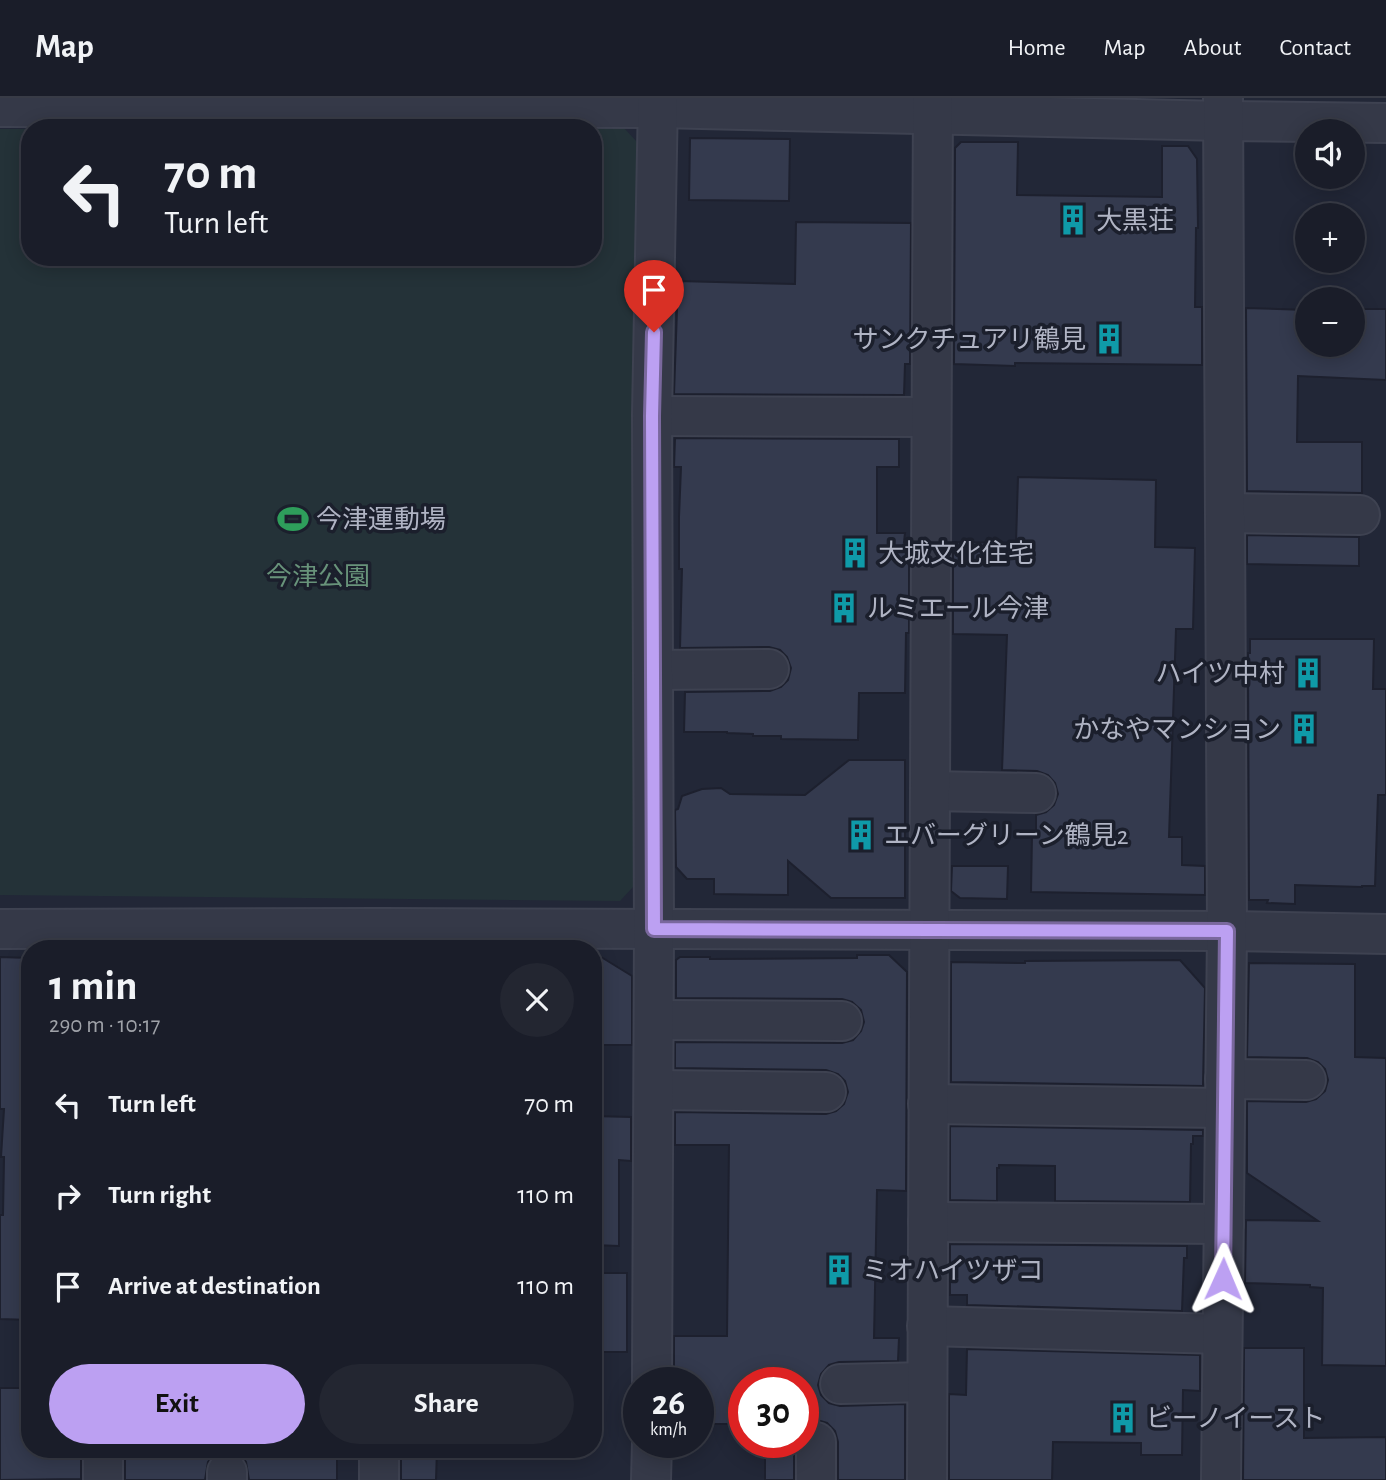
<!DOCTYPE html>
<meta charset="utf-8">
<style>
:root{--surface:#1a1d29;--page:#232631;--text:#f1f3f6;--muted:#9fa2a8;--line:#383b46;--accent:#bca0f2}
body{margin:0;font-family:"Alegreya Sans","Noto Sans JP",sans-serif;background:var(--page);color:var(--text);height:100vh;display:flex;flex-direction:column;font-size:26px;white-space:nowrap}
*{box-sizing:border-box;margin:0}
p{font-size:23px;color:var(--muted)}
.icon{flex:none;width:38px;height:38px;fill:none;stroke:currentColor;stroke-width:2;stroke-linecap:round;stroke-linejoin:round}
.map{position:relative;flex:1;overflow:hidden}
.side{position:absolute;left:21px;top:842px;width:581px;height:518px;display:flex;flex-direction:column;background:var(--surface);border-radius:28px;box-shadow:0 4px 18px #0003,0 0 0 2px var(--line)}
.side>*{flex:none}
.hud{position:absolute;left:21px;top:21px;width:581px;height:147px;border-radius:28px;box-shadow:0 4px 18px #0003,0 0 0 2px var(--line);background:#1a1d29;color:var(--text);overflow:hidden}
.fabs{position:absolute;left:1295px;top:21px;display:grid;gap:14px}
.fabs a{display:grid;place-items:center;width:70px;height:70px;border-radius:50%;background:var(--surface);box-shadow:0 4px 18px #0003,0 0 0 2px var(--line);font-size:35px}
.speed{position:absolute;left:623px;top:1269px;display:flex;gap:14px;font-size:35px;font-weight:700;text-align:center}
.speed>*{display:grid;place-content:center;width:91px;height:91px;border-radius:50%;background:var(--surface);box-shadow:0 4px 18px #0003,0 0 0 2px var(--line);line-height:1}
.speed small{font-size:18px;font-weight:400}
.speed .limit{border:10px solid #d22;background:#fff;color:#111}
.pin{position:absolute;display:grid;place-items:center;width:60px;height:60px;color:#fff;margin:-72px -30px;border-radius:50% 50% 50% 0;rotate:-45deg;box-shadow:0 0 7px #0007}
.pin .icon{rotate:45deg}
.me{position:absolute;width:77px;margin:-38px;rotate:1deg;stroke-linejoin:round;filter:drop-shadow(0 0 5px #0008)}
.turn{display:flex;align-items:center;gap:24px;height:147px;padding:0 28px;font-size:32px}
.turn .icon{width:91px;height:91px;stroke-width:2.5}
.turn b{display:block;font-size:49px;line-height:60px}
.round{display:grid;place-items:center;flex:none;width:74px;height:74px;border-radius:37px;background:var(--page)}
.summary{display:flex;align-items:center;justify-content:space-between;height:119px;padding:0 28px}
h1{font-size:42px;font-weight:700;line-height:52px}
.action{display:flex;gap:14px;margin-top:auto;padding:14px 28px}
.action a{flex:1;height:80px;border-radius:42px;background:var(--accent);color:#111;font-size:28px;font-weight:700;line-height:80px;text-align:center}
.action a+a{background:var(--page);color:var(--text)}
ul{padding:0;list-style:none}
li{display:flex;align-items:center;gap:21px;height:91px;padding:0 28px}
li div{flex:1}
li b{display:block;font-size:26px}
li em{font-style:normal}
header{display:flex;align-items:center;gap:42px;box-sizing:border-box;height:98px;padding:0 35px;background:var(--surface);border-bottom:2px solid var(--line)}
header strong{font-size:33px}
nav{display:flex;gap:38px;margin-inline-start:auto;font-size:24px}
.map>svg:first-child{display:block}
</style>
<header>
<strong>Map</strong>
<nav><a>Home</a><a>Map</a><a>About</a><a>Contact</a></nav>
</header>
<div class="map">
<svg width="1386" height="1382" viewBox="0 0 1386 1382">
<rect width="100%" height="100%" fill="#222737"/>
<path fill="#243238" d="M623,29l15,16 -5,744 -13,14 -620,-6v-766h30v128h563v-129h-88z"/>
<g fill="#343a4e" stroke="#1d202e" stroke-width="2">
<path d="M690,40l100,1 -1,62 -100,-1z"/>
<path d="M961,44h57l-1,53 145,2v-51h26l9,13 1,69h-2l-1,79h7v58l-187,-2v3l-61,-2 1,-216z"/>
<path d="M796,124l115,1 -1,141h-5l-1,31 -230,-1 4,-113 117,3z"/>
<path d="M1246,210l61,2v35h46v-36h33v71l-88,-4 -1,66h65v51l-115,-2z"/>
<path d="M675,340l224,1v28h-22v66h28l-1,9h5v91h-3l-1,60h-46l-1,47 -77,-1v-3h-28v-2l-26,-1v-1h-43l1,-40 85,-1 11,-4 7,-7 3,-12 -4,-11 -7,-7 -11,-3 -89,1 2,-79h-3v-52l2,-50h-7z"/>
<path d="M1018,379l138,3 -1,67 40,1 -2,81h-17l-7,208h13v28l23,1v29l-174,-3 1,-57h4v-20l10,-3 8,-7 4,-11 -3,-11 -7,-8 -11,-4 -35,-1 5,-135 -54,-1v-92l63,1z"/>
<path d="M1247,437l112,2v29l-112,-2z"/>
<path d="M1250,541h124l-1,50h13v106h-8l-3,91h-13v1l-67,-2v19l-28,-1 1,-3h-19l-1,-247h2z"/>
<path d="M849,662h56v138h-74l-43,-37v34l-74,-1v-15h-27l-11,-12 -1,-57 3,-1 4,-13 20,-7 19,-1 9,6 75,1z"/>
<path d="M952,768h56l-1,33 -47,-1 -9,-7z"/>
<path d="M593,854l39,24v69h-39z"/>
<path d="M857,857h32l18,17 -1,219 -29,-1 -3,148h25l-1,23 -59,1 -10,3 -8,9 -3,11 3,10 8,8 11,3 65,-2v76h-67v-38l-3,-11 -8,-8 -10,-3 -14,5v-43h-59v42h-46v-42h-24v-46h53l2,-191h-54v-33l151,2 10,-3 8,-7 4,-12 -3,-11 -7,-7 -12,-4 -151,-2v-26l167,1 11,-3 8,-9 3,-9 -3,-12 -9,-8 -10,-3 -166,-1v-38l4,-3h30v2l147,-1z"/>
<path d="M0,859l30,1v362l-30,-1v-104h3l1,-58h-3l3,-48h-4z"/>
<path d="M1180,862l25,28 -2,98 -252,-4v-120l74,1v-2z"/>
<path d="M1249,865l106,1v93l31,1v308l-64,-1 1,-77 -13,-1v-2l-65,-2 1,-63 72,1 -71,-48v-72l59,1 10,-3 9,-8 3,-11 -3,-11 -7,-7 -11,-4 -60,-1z"/>
<path d="M593,1018l38,1v44l-12,-1v86l-26,-1z"/>
<path d="M950,1028l253,4v6h-10v8h-2l-1,58 -135,-1v-35l-56,-1v3h-2v33l-47,-1z"/>
<path d="M950,1146l237,2v12h-3l-2,53 -215,-6v-10h-17z"/>
<rect x="593" y="1175" width="34" height="79"/>
<path d="M1244,1250h60v90l82,-1v43h-143z"/>
<path d="M967,1251l233,6v36l-17,-1 -1,65h-41v-12l-88,-1 -1,38h-103v-86l17,1z"/>
<path d="M0,1290h30v61h51v30l-81,1z"/>
<rect x="765" y="1344" width="29" height="38"/>
<path d="M240,1351h97v31h-88l-3,-18 -6,-7z"/>
<path d="M401,1351h36l-1,31h-35z"/>
<path d="M125,1355l90,1 -7,8 -3,18h-80z"/>
</g>
<g fill="none" stroke-linecap="round" stroke-linejoin="round">
<g stroke="#3e4251" stroke-width="42">
<g id="minor">
<path d="M0,9l659,1 564,13 163,2"/>
<path d="M652,318l279,1"/>
<path d="M1225,415l135,2"/>
<path d="M653,572l116,-1"/>
<path d="M930,693l106,2"/>
<path d="M0,831l382,-1 845,3 159,3"/>
<path d="M654,922l188,1"/>
<path d="M1225,981l81,1"/>
<path d="M654,992l172,2"/>
<path d="M928,1006l297,4"/>
<path d="M928,1124l296,2"/>
<path d="M927,1228l295,8"/>
<path d="M652,1284l2,-453 -2,-513 6,-318"/>
<path d="M840,1286l87,-2"/>
<path d="M816,1344v38"/>
<path d="M227,1374v8"/>
<path d="M103,1382v-31"/>
<path d="M379,1382v-31"/>
<path d="M651,1382l1,-38"/>
<path d="M927,1382l6,-1382"/>
<path d="M1221,1382l6,-549 -4,-833"/>
</g>
</g>
<use href="#minor" stroke="#353948" stroke-width="38"/>
</g>
<g fill="none" stroke-linecap="round" stroke-linejoin="round">
<g stroke="#7a689d" stroke-width="18">
<path id="route" d="M654,234l-2,84 2,513 573,2 -4,348"/>
</g>
<use href="#route" stroke="#bca0f2" stroke-width="12"/>
</g>
<defs>
<g id="building-bare" transform="scale(2.415)"><path d="M-4-6H4V6H1V3H-1V6H-4ZM-2.5-4.3h1.7v1.8h-1.7ZM.8-4.3h1.7v1.8H.8ZM-2.5-1h1.7V.8h-1.7ZM.8-1h1.7V.8H.8Z" fill="#0f9aa8" stroke="#1b1f2c" stroke-width="2.5" paint-order="stroke"/></g>
<g id="stadium-bare" transform="scale(2.415)"><path d="M0-5a6.5 5 0 1 0 0 10a6.5 5 0 1 0 0-10ZM-3.5-1.8h7v3.6h-7Z" fill="#2e9e5b" stroke="#1b1f2c" stroke-width="2.5" paint-order="stroke"/></g>
</defs>
<g fill-rule="evenodd">
<use href="#building-bare" x="1073" y="122"/>
<use href="#building-bare" x="1109" y="241"/>
<use href="#stadium-bare" x="293" y="421"/>
<use href="#building-bare" x="855" y="455"/>
<use href="#building-bare" x="844" y="510"/>
<use href="#building-bare" x="1308" y="575"/>
<use href="#building-bare" x="1304" y="631"/>
<use href="#building-bare" x="861" y="737"/>
<use href="#building-bare" x="839" y="1172"/>
<use href="#building-bare" x="1123" y="1320"/>
</g>
<g text-anchor="middle" stroke-width="7" stroke-linejoin="round" paint-order="stroke">
<g font-size="26" fill="#b0b4c4" stroke="#1b1f2c" text-anchor="start">
<text x="1096" y="131">大黒荘</text>
<text x="1086" y="250" text-anchor="end">サンクチュアリ鶴見</text>
<text x="316" y="430">今津運動場</text>
<text x="878" y="464">大城文化住宅</text>
<text x="867" y="519">ルミエール今津</text>
<text x="1285" y="584" text-anchor="end">ハイツ中村</text>
<text x="1281" y="640" text-anchor="end">かなやマンション</text>
<text x="884" y="746">エバーグリーン鶴見2</text>
<text x="862" y="1181">ミオハイツザコ</text>
<text x="1146" y="1329">ビーノイースト</text>
</g>
<g font-size="26" fill="#68937a" stroke="#1b1f2c">
<text x="318" y="487">今津公園</text>
</g>
</g>
</svg>
<div class="fabs">
<a><svg class="icon" aria-label="sound" viewBox="0 0 24 24"><path d="M4 9h4l5-4v14l-5-4H4zM17 9q2 3 0 6"/></svg></a>
<a>+</a>
<a>−</a>
</div>
<div class="speed"><div>26<small>km/h</small></div><div class="limit">30</div></div>
<div class="pin" style="left:654px;top:234px;background:#d93025"><svg class="icon" aria-label="arrive" viewBox="0 0 24 24"><path d="M6 21V4h12l-3 4 3 4H6"/></svg></div>
<svg class="me" style="left:1223px;top:1181px" viewBox="-20 -20 40 40"><path d="M0-17L14 15 0 8-14 15z" fill="#bca0f2" stroke="#fff" stroke-width="4"/></svg>
<div class="hud">
<div class="turn"><svg class="icon" aria-label="left" viewBox="0 0 24 24"><path d="M17 20v-9H6M10 6l-5 5 5 5"/></svg><div><b>70 m</b>Turn left</div></div>
</div>
<section class="side">
<div class="summary"><div><h1>1 min</h1><p>290 m · 10:17</p></div><a class="round"><svg class="icon" aria-label="close" viewBox="0 0 24 24"><path d="M6 6l12 12M18 6L6 18"/></svg></a></div>
<ul>
<li><svg class="icon" aria-label="left" viewBox="0 0 24 24"><path d="M17 20v-9H6M10 6l-5 5 5 5"/></svg><div><b>Turn left</b></div><em>70 m</em></li>
<li><svg class="icon" aria-label="right" viewBox="0 0 24 24"><path d="M7 20v-9h11M14 6l5 5-5 5"/></svg><div><b>Turn right</b></div><em>110 m</em></li>
<li><svg class="icon" aria-label="arrive" viewBox="0 0 24 24"><path d="M6 21V4h12l-3 4 3 4H6"/></svg><div><b>Arrive at destination</b></div><em>110 m</em></li>
</ul>
<div class="action"><a>Exit</a><a>Share</a></div>
</section>
</div>
